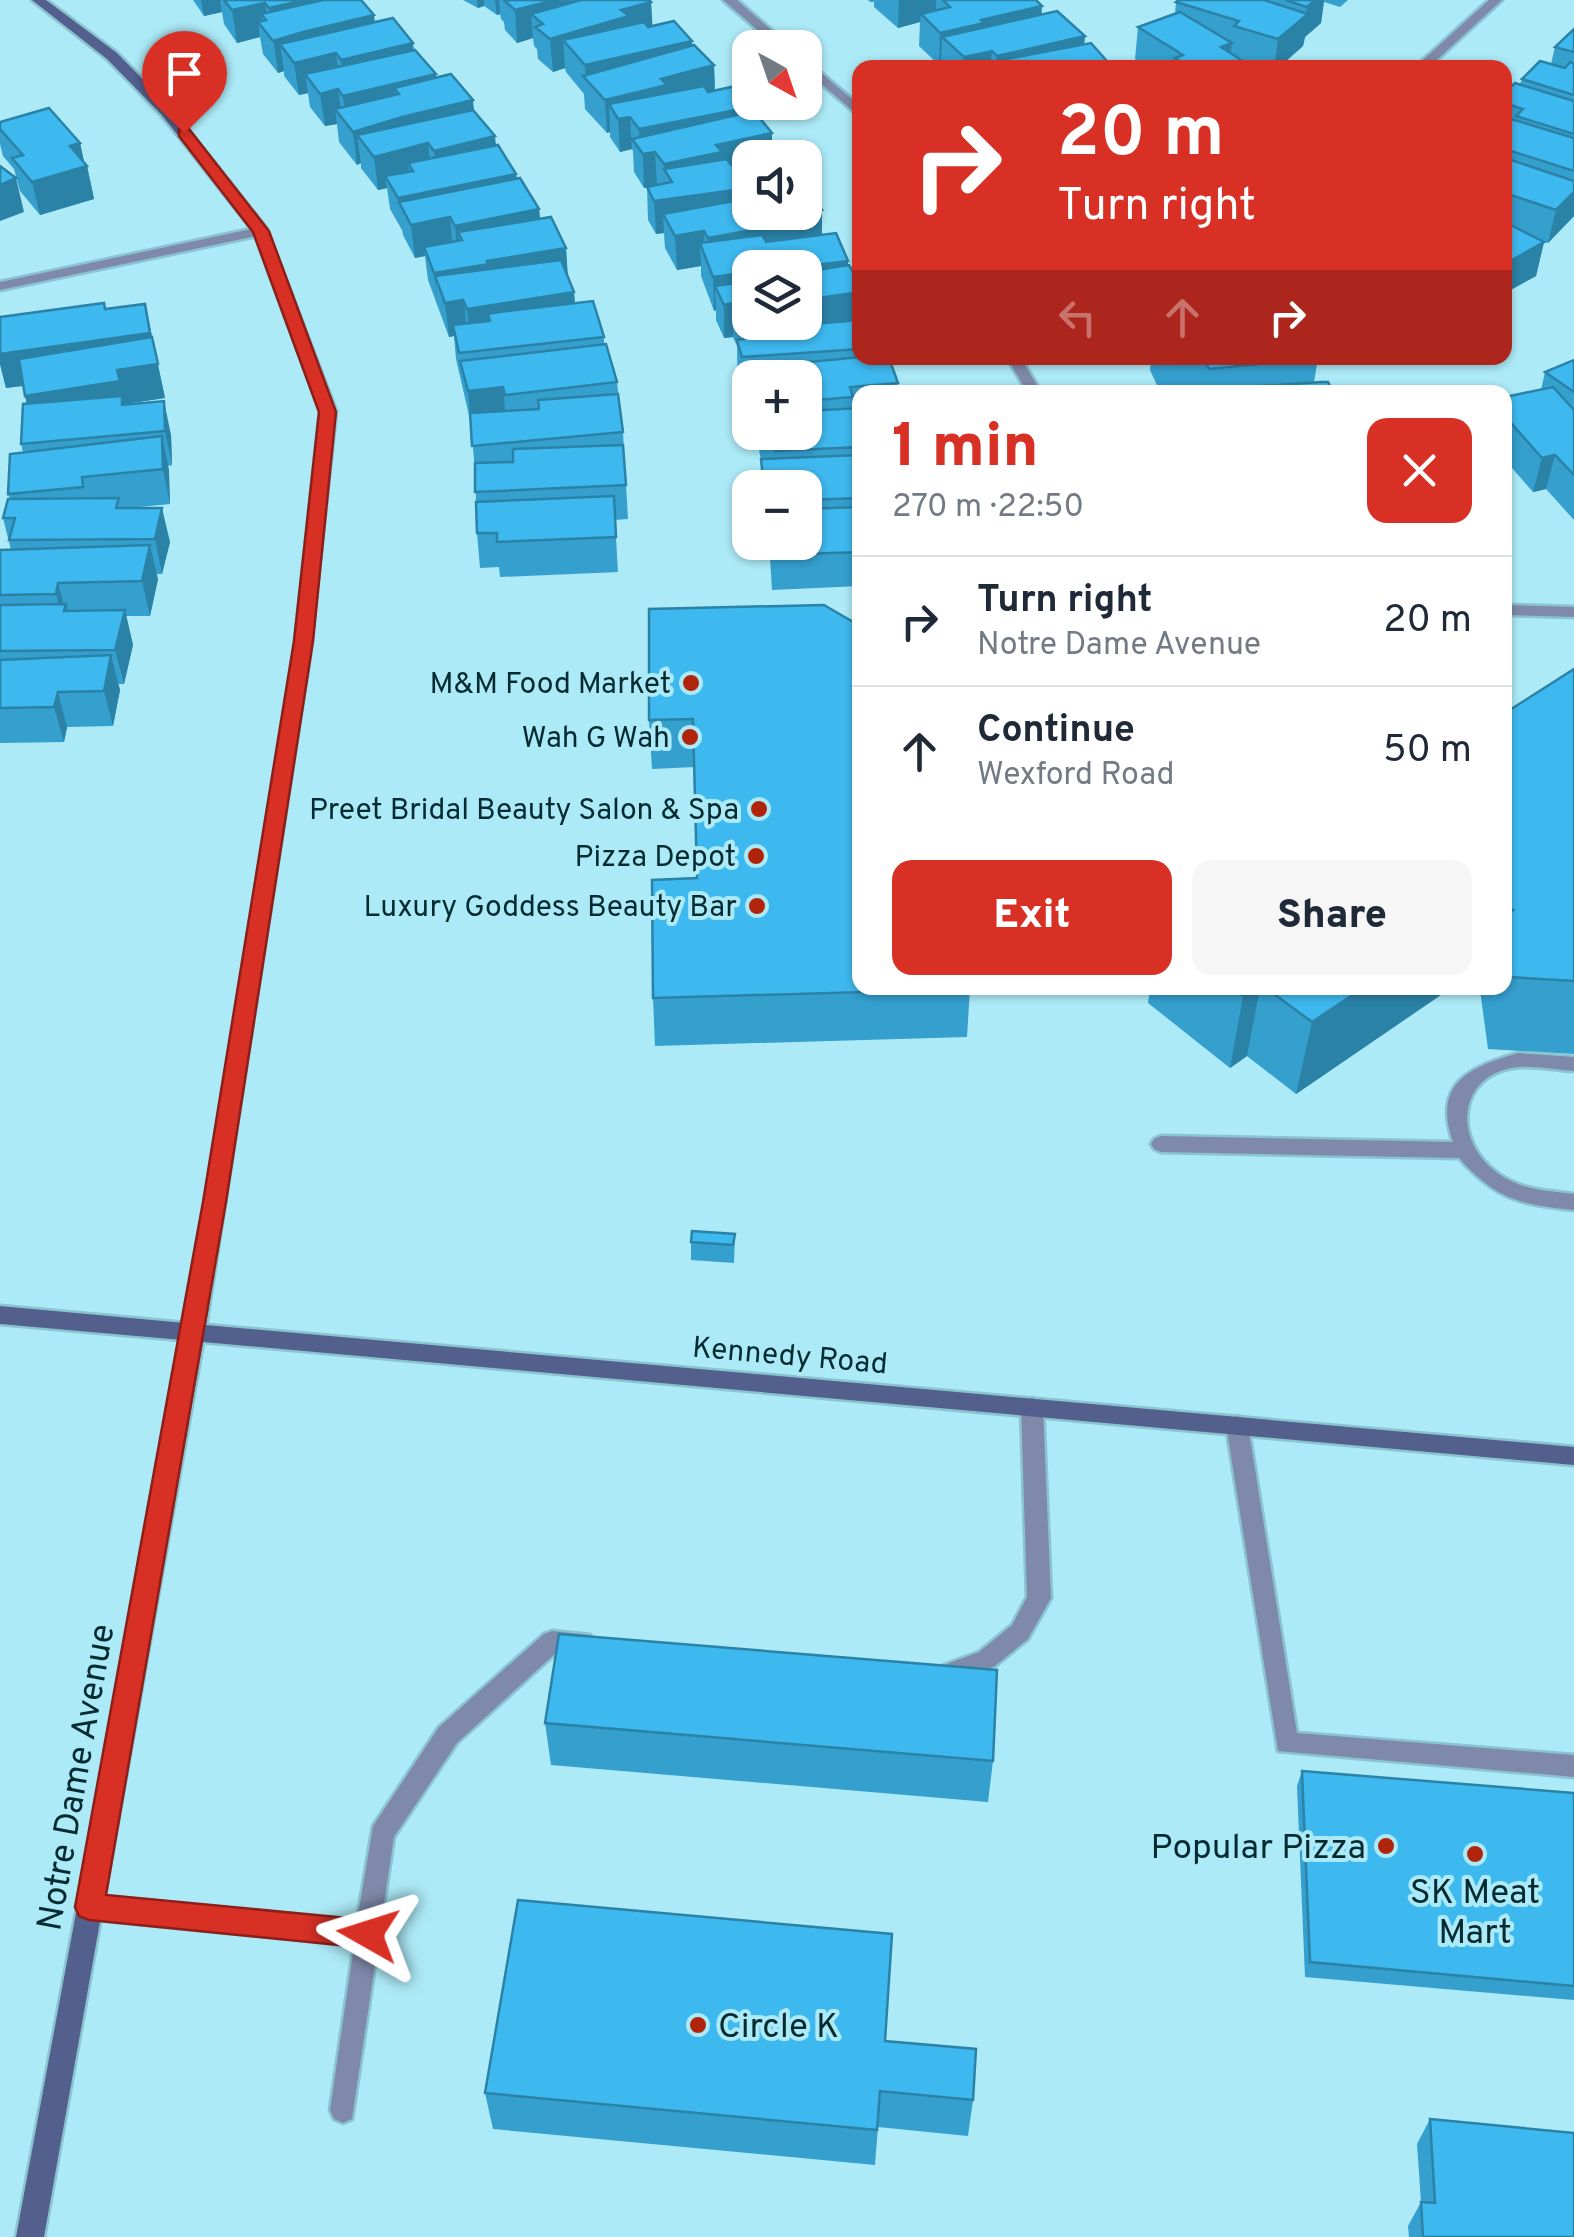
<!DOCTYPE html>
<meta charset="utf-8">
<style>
:root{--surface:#fff;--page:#f6f6f7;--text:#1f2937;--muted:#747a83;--line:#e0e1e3;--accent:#d93025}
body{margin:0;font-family:Overpass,sans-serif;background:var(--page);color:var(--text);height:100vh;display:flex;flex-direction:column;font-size:38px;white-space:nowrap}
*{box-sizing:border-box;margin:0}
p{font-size:32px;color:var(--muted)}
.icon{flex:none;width:55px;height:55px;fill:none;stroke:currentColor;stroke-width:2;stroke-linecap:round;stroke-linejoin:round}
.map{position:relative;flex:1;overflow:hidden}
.side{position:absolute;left:852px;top:385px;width:660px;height:610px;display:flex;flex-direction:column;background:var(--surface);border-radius:20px;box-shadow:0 2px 8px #0004}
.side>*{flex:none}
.guide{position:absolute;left:852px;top:60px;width:660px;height:305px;border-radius:20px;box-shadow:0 2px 8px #0004;background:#d93025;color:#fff;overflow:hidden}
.needle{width:65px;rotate:140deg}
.tools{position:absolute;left:732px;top:30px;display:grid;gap:20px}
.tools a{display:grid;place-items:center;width:90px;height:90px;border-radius:20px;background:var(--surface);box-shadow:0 2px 8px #0004;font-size:50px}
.pin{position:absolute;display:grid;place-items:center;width:85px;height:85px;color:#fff;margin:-102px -42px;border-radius:50% 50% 50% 0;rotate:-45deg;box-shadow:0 0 10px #0007}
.pin .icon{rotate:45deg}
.me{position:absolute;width:110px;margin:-55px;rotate:276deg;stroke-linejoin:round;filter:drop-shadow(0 0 8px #0008)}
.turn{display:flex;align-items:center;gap:35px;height:210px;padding:0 40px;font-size:45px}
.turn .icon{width:130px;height:130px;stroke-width:2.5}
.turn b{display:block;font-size:70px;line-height:85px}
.lanes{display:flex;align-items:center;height:95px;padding:0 40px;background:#0003;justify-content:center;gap:50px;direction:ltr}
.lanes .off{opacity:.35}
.round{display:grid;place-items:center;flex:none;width:105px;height:105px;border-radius:20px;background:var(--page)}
.overview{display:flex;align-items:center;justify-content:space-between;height:170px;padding:0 40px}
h1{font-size:60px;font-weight:800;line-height:75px;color:var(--accent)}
.action{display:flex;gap:20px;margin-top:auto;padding:20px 40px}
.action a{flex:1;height:115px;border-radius:20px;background:var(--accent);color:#fff;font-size:40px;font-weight:800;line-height:115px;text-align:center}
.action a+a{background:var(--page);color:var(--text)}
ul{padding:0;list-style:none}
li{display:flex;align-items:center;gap:30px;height:130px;padding:0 40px;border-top:2px solid var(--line)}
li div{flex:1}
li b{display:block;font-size:38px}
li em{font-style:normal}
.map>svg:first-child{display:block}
</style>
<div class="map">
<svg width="1574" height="2237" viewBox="0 0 1574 2237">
<rect width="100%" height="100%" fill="#aceaf7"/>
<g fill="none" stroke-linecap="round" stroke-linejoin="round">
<g stroke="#8ac4d0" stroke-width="5">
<g id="lane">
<path d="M1518,1053l56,4v14c-17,-1 -37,-5 -55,-4 -63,6 -67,75 -20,107 23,16 48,17 75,20v16c-55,-6 -77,-10 -115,-52l-298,-6 -7,-3 -3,-5 3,-5 7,-3 292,6c-21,-59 17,-75 65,-89z"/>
<path d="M1032,1398l8,3 3,6 8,191 -23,41 -33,27 -51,20 -8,-4 -4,-7 4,-7 43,-16 33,-27 15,-28 -6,-190 3,-6z"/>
<path d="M1237,1416l8,3 3,6 49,308 277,22v22l-296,-26 -52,-326 3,-6z"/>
<path d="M552,1631l38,4 4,7 -4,7 -33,3 -100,91 -63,94 -42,282 -9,4 -9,-4 -4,-9 24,-165 -265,-26 -9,-4 -4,-8 4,-8 9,-4 268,26 16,-95 66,-99 105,-93z"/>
</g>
</g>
<g stroke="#8ac4d0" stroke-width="5">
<g id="street">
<path d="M723,0h14l55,48h-14z"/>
<path d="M1489,0h13l-74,68h-14z"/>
<path d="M805,59l55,47v11l-55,-47z"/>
<path d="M261,227l5,1v6l-266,56v-8z"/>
<path d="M1007,358h14l20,34h-14z"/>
<path d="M1505,605l69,2v10l-69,-2z"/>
</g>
</g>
<g stroke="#8ac4d0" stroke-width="5">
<path id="secondary" d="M32,0h14l71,53 54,55 95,120 70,183 -27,250 -103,664 1368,122v18l-1371,-123 -159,895h-28l166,-897 -182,-16v-18l185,17 108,-662 27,-250 -66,-179 -93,-118 -54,-55z"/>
</g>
<use href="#lane" fill="#7f89a9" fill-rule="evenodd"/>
<use href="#street" fill="#7f89a9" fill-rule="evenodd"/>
<use href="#secondary" fill="#53608d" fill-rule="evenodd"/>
</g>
<g fill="#359fce">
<path d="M193,0h168l14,22 39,28 22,24v4l38,32 42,64 1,5 22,30 1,10 26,29 2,29 6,15 1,11 29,34v7l13,38 6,50 5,87 -13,1 3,52 -118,5 -1,-10 -19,1 -3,-35 -2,-61 -4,-48 -15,-65 -2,-23 -5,1 -21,-57 -3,-24 -10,2 -12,-23 -1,-5 -12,-21 -3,-21 -9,2 -17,-22v-5l-4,2 -18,-23 -2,-18 -12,2 -15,-19 -2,-14 -9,2 -15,-19v-5l-6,2 -15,-19 -3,-17 -23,6 -13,-19 -2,-12 -18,4z"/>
<path d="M463,0h186l2,2 1,24 40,20 22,19 1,25 36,17v4l21,22v25h-22v54l72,-2v25l26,26v4l12,20v73l38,25v9h-38v194l-88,4 -3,-48h36v-54h-44v-27l-5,-29h49v-54h-55v41l-8,1 -4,-12 -1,-62 -4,-9 -9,1 -8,-18v-10l-2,1 -13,-35v-10l-24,4 -12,-22 -1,-15 -8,1 -8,-14 -1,-33 -3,1 -10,-16 -1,-21 -1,-2 -12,3 -10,-15v-5l-3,1 -22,-24 -1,-15 -18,-22 -1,-4 -12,4 -15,-13 -1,-10 -3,-3 -1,-8 -16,5 -12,-13 -1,-8 -3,-3 -1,-5 -3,1 -13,-9 -6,2z"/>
<path d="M868,0h168l6,14 43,22 -1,8 29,24h-172v-3h-2l-20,-19 1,-24 -22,6 -24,-21v-5h-4z"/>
<path d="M1179,0h169l-8,7 -16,-5 -3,21 -16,14 -2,9 -25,22h-18l-14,-5 3,5h-101l-13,-9 3,-32 37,-13 1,-12z"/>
<path d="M1574,29v187l-26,27 -7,-2 3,1 -8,34 -31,17v-201l15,-8 2,-5 29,-15 4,-17z"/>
<path d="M0,122l80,21 4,19 3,4 7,33 -54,16 -20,-24 -6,-22 -11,-13 -3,-12z"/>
<path d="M145,304l20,94 -40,6 46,31 1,30 -4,1 2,38 -41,4 41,34 -8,32h-6l2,5 -8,37h-24l7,29 -9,39h-6l2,6 -7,36 -46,1 -3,15 -64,1v-193h11l-8,-32 7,-19 -2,-5 15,-42 -2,-8 6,-40 -4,-18 -17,2 -6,-24v-47l105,-8z"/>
<path d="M1146,358h172l-4,24 19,10h-173l-10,-22 1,-9h-3z"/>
<path d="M1574,360v160l-28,-31 -13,3 -28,-32v-63l36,-7 4,-18z"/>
<path d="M649,609l321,379 -3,49 -312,9 -2,-48 44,-120 -3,-111 -42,2 -3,-49z"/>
<path d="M1574,669v385l-86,-5 -8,-59v-2h25v-275z"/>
<path d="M1150,988h301l-155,106 -49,-38 -17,12 -82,-65z"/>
<path d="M735,1234l-1,29 -43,-3v-18z"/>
<path d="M545,1723l448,38 -5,41 -437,-37z"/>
<path d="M1302,1771l272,22v207l-269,-23 -8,-191z"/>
<path d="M885,2041l88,59 -5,36 -90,-9 -3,38 -382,-36 -8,-36z"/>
<path d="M1430,2119l144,118h-165l-1,-11 13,-24 -4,-58z"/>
</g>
<g fill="#2b82a7">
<path d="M201,0h19l2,12 -18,4z"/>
<path d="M259,0h92l23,15 4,32 -42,6 4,33 -35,-12 3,19 -9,2 -5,-32 -14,-19 4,27 -6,2 -9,-65 -4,-5 5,32 -4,-15 -5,-6 2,15 -5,-7 2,15 -23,6 -5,-33z"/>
<path d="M477,0h7v6l-6,2z"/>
<path d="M495,0h4l1,14 -3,1z"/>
<path d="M555,0l96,2 2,32 -90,6 2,28 -12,4 -3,-33 -7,-15 -12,-10 2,24 -16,5 -2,-33z"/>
<path d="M899,0h37v18l-15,-4 -1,8 -22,6z"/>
<path d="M1315,0h9l-3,23 -16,14 -2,9 -25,22h-4l4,-29 28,-24 1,-8z"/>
<path d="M1042,6l-2,32 -48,13 -2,17h-27l1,-11 -22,-20 -1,28h-2l1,-32 41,-13z"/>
<path d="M1085,36l-3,32 -81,-8 -1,8h-4l1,-12z"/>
<path d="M692,41l1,30 21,-6 1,33 -85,19 2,32 -12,3 -2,-33 -9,-15 1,28 -3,1 -2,-33 -19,-20 -1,-15z"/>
<path d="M413,43l4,32 -72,17 -4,-32z"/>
<path d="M1232,43l-3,25 -8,-21z"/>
<path d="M436,74l3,32 -40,-12 -5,-6 4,28 -51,9 -4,-29z"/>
<path d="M338,89l4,29 -7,-9 2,15 -12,2 -5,-32z"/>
<path d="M473,100l3,32 -48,12 4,32 -19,-5 -5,-8 2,19 -25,-6 2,12 -9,2 -4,-33 -17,-22 4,28 -4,2 -4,-33 49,-15z"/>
<path d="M751,107l1,30 20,-4v25h-22v13l-78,11 -8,-13 1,28 -1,-33 -9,-12 2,33 -13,3 -1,-34 -3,-4 -1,-21z"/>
<path d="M495,136l3,33 -60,15 -4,-33z"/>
<path d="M80,143l5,23h2l7,33 -54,16 -8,-33 38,-36z"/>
<path d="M516,174l3,33 -69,10 3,34 -29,-4 1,9 -10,2 -4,-33 -12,-22 -1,-5z"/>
<path d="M16,178l8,34 -24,9v-36z"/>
<path d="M750,188v33l-87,-7 1,19 -8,1 -2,-33z"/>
<path d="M1574,192v24l-26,27 8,-33z"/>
<path d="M539,209l3,33 -80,-2 -4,-8 3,27h-3l-3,-33z"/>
<path d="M822,210v33l-113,23 -1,-28 44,-26z"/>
<path d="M704,231l1,25 -5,-13 1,23 -24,4 -2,-34z"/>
<path d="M1544,242l-8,34 -31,17v-29z"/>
<path d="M566,248l2,34 -104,20 3,32 -14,-9 1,11 -5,1 -4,-34 -10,-27 3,31 -4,-34 53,-12z"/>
<path d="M848,261v33l12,-2v34l-116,13 -4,-17v30l-1,-33 11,-2v5h55v-54h-14z"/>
<path d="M750,272v34l-18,-3 1,34 -9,1v-33l-9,-19 1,24 -2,1 -1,-34z"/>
<path d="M574,292l2,34 -88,-12 2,26 -20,3 -3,-34z"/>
<path d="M145,304l20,94 -40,6 5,26h-97l-8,-34 93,-23 -112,15 -6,-24v-10l112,-16z"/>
<path d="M503,387l3,34 -35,5 -3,-35z"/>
<path d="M164,401l7,34 1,30 -7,-34z"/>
<path d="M162,436l7,34 1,34 -7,-35z"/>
<path d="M1555,455l-9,34 -13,3 9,-34z"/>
<path d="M162,508l8,34 -8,32 -7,-35z"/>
<path d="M150,545l8,34 -8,37 -8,-35z"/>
<path d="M58,583l7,26 1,-5 9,35 -10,-10 -9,-35z"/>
<path d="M125,610l8,35 -9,39 -9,-34z"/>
<path d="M111,655l9,35 -7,36 -9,-35z"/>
<path d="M58,692l9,35 -3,15 -10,-35z"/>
<path d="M1255,988h5l-13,68 -17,12 13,-72z"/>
<path d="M1363,988h88l-155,106 16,-72z"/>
</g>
<g fill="#3eb9ef" stroke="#2b82a7" stroke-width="2.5">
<path d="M224,0h81l-36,8 -4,-5 -33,7z"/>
<path d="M323,0h38l13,15 -71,17 -30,9 -15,-19 8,-2 -5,-6z"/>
<path d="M504,0h51l-40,10z"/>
<path d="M581,0h68l2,2 -30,8 8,6 -79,23 -15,-12 8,-3 -12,-10z"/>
<path d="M943,0h93l6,6 -61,14 3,3 -44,10 -19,-19 29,-7z"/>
<path d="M1179,0h85l44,14 -30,25 -44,-13 5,-5 -63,-19z"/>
<path d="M1285,0h30l-8,7z"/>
<path d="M1057,11l28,25 -88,20 -5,-5 -28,6 -22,-20z"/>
<path d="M1180,12l52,31 -11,4 28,18 -6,3h-52l-16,-10 8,-3 -45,-28z"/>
<path d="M393,18l20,25 -72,17 -5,-7 -42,10 -14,-19z"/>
<path d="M674,21l18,20 -107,24 -22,-25 81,-18 4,5z"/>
<path d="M1574,29v23l-19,-5z"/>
<path d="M1091,43l22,25h-113l7,-2 -6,-6z"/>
<path d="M694,45l20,20 -53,14 6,6 -62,15 -22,-24z"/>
<path d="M415,50l21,24 -93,22 -5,-7 -18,5 -15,-20z"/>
<path d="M1540,61l25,7 5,-6 4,2v31l-52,-16z"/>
<path d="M451,74l22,26 -71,17 -49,15 -18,-23 64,-15 -5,-6z"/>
<path d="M1515,83l59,18v33l-58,-18 7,-7 -18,-6v-11z"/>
<path d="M704,86l4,6 28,-6 15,21 -112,22 -9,-12 -12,2 -9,-15z"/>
<path d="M49,108l31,35 -10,3 17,20 -55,16 -20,-24 11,-3 -23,-26v-7z"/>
<path d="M473,110l22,26 -61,15 -6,-8 -54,14 -17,-22z"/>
<path d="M754,111l18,22 -56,12 6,7 -58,12 -9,-12 -12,2 -11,-15z"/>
<path d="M1511,119l63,19v33l-69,-22v-25z"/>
<path d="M498,145l18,29 -118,24 -13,-22 28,-5 -5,-8z"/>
<path d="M1505,158l69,23v11l-18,18 -51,-17z"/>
<path d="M727,159l4,6 19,-3v26l-96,13 -7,-14 25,-5 -8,-13z"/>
<path d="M0,166l16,12 -16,7z"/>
<path d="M520,178l19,31 -84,17 -5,-9 -39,8 -12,-23z"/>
<path d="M805,185l17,25 -26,5 4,6 -92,17 -4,-7 -29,5 -12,-22 87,-16v14h55z"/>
<path d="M551,217l15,31 -79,13 2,3 -55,9 -10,-26 38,-7 -4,-8z"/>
<path d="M1505,222l39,20 -39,22z"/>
<path d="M836,233l12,28 -57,7h-41v4l-37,5 -13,-34 62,-8 4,7z"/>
<path d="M561,260l13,32 -107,17 -4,-9 -18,3 -10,-27z"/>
<path d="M849,265l11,20v7l-55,8v-28z"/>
<path d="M750,281v36l-11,2 -7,-16 -8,2 -9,-19z"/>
<path d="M593,301l11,36 -145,16 -6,-28 37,-4 -2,-7 11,-2z"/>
<path d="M104,303l1,6 40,-5 5,29 -150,21v-37z"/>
<path d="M812,316l2,8 46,-4v29l-118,8 -5,-17 7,-1 -4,-17h65v-5z"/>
<path d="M152,337l6,27 -41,6 3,11 -95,15 -6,-37z"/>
<path d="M606,344l11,38 -112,13 -2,-8 -35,4 -8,-30z"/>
<path d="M860,357l29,1 9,25 -48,4 3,10 -48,4v-23h-55v7l-8,1 -4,-12 12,-2 -1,-4z"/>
<path d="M1164,358h154l-109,11 -3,-6 -39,1z"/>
<path d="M1574,360v32l-29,-20z"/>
<path d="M1321,382h7l5,10h-114l-1,-3z"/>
<path d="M1553,387l21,23v65l-19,-20 -13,3 -37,-42v-19z"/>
<path d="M618,394l5,38 -151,14 -2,-33 69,-4 -1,-9z"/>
<path d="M122,396v9l42,-4 1,30 -144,13 2,-40z"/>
<path d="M860,408v39l-85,4 -3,-17 -11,1v-3h44v-21z"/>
<path d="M162,436l1,33 -81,8 1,10 -75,7 2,-40z"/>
<path d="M623,445l3,40 -151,7v-29l38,-1v-13z"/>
<path d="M860,455v43l-55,2v-12h-41l-3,-29z"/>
<path d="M614,496l2,41 -119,5v-9h-20l-1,-31z"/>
<path d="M119,498l-3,10h46l-7,31 -146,1 6,-22h-12l5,-19z"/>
<path d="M860,507v45l-88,3 -1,-13h34v-33z"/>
<path d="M150,545l-8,36 -84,2 -2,11 -56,1v-45z"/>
<path d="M66,604l-2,7 61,-1 -10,40 -115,1v-46z"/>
<path d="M824,605l36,21v362l110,1 -317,9 -1,-118 45,-2 -4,-159 -44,1v-111z"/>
<path d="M111,655l-7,36 -46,1 -4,15 -54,1v-48z"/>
<path d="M1574,669v312l-65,-4 -4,-29v-34l8,-4 -8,-6v-191z"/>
<path d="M1233,988h22l-12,8z"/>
<path d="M1266,988h97l-51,34z"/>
<path d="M692,1231l43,3 -2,11 -42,-3z"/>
<path d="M559,1634l438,36 -4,91 -448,-38z"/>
<path d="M1302,1771l272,22v193l-264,-24z"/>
<path d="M518,1900l374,34 -7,107 91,8 -3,51 -93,-9 -3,39 -392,-37z"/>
<path d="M1430,2119l144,14v104h-151l-2,-35 14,1z"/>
</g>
<path fill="#d93025" stroke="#8d1f18" stroke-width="2.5" d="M179,129h10l80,102 67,181 -23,229 -87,561 -120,693 262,25 11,4 4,10 -4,10 -11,4 -279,-28 -10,-4 -4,-9 128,-705 91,-561 25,-229 -66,-180 -74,-96z"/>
<g fill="#b1240c" stroke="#aceaf7" stroke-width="4">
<circle cx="691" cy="683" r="10"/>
<circle cx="690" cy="737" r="10"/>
<circle cx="759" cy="809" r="10"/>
<circle cx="756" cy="856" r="10"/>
<circle cx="757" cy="906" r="10"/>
<circle cx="1386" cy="1846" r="10"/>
<circle cx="1475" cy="1854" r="10"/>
<circle cx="698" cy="2025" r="10"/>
</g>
<g text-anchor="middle" stroke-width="8" stroke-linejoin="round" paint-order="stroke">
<g font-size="30" fill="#042b32" stroke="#aceaf7" text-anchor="end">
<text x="671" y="693">M&amp;M Food Market</text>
<text x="670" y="747">Wah G Wah</text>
<text x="739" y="819">Preet Bridal Beauty Salon &amp; Spa</text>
<text x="736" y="866">Pizza Depot</text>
<text x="737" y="916">Luxury Goddess Beauty Bar</text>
</g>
<g font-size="30" fill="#042b32" stroke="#aceaf7">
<text transform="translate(790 1355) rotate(5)" y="10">Kennedy Road</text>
</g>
<g font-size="35" fill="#042b32" stroke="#aceaf7">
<text transform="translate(75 1777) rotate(-80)" y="12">Notre Dame Avenue</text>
</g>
<g font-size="35" fill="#042b32" stroke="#aceaf7" text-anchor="end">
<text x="1366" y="1858">Popular Pizza</text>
<text x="1475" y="1903" text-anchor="middle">SK Meat<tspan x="1475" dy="40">Mart</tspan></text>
<text x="718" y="2037" text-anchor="start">Circle K</text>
</g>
</g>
</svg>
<div class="tools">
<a><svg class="needle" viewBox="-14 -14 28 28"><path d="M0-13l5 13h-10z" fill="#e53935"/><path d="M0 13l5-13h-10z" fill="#747a83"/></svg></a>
<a><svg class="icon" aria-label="sound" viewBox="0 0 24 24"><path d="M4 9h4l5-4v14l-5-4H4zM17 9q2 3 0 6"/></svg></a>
<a><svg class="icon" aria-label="layers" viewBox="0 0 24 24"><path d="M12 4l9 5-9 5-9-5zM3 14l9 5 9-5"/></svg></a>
<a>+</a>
<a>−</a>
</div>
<div class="pin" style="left:184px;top:133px;background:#d93025"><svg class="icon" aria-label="arrive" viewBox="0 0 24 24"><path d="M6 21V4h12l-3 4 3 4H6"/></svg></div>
<svg class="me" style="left:368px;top:1934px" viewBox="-20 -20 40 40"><path d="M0-17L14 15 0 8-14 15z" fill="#d93025" stroke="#fff" stroke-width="4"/></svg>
<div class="guide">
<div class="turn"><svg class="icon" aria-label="right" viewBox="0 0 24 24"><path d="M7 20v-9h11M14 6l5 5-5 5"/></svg><div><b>20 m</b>Turn right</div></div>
<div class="lanes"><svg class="icon off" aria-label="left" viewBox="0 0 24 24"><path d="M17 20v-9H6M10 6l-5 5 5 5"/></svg><svg class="icon off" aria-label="ahead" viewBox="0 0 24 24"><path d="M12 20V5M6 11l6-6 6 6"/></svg><svg class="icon" aria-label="right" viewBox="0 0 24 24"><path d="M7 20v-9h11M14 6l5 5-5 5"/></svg></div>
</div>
<section class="side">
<div class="overview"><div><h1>1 min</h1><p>270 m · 22:50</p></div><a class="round" style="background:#d93025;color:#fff"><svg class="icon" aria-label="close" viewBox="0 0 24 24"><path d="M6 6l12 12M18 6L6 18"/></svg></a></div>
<ul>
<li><svg class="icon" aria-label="right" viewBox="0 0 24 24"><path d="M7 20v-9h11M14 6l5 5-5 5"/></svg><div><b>Turn right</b><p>Notre Dame Avenue</p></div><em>20 m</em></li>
<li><svg class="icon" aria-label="ahead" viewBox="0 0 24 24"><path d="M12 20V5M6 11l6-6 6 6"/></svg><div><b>Continue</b><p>Wexford Road</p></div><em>50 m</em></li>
</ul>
<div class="action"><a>Exit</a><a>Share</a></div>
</section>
</div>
